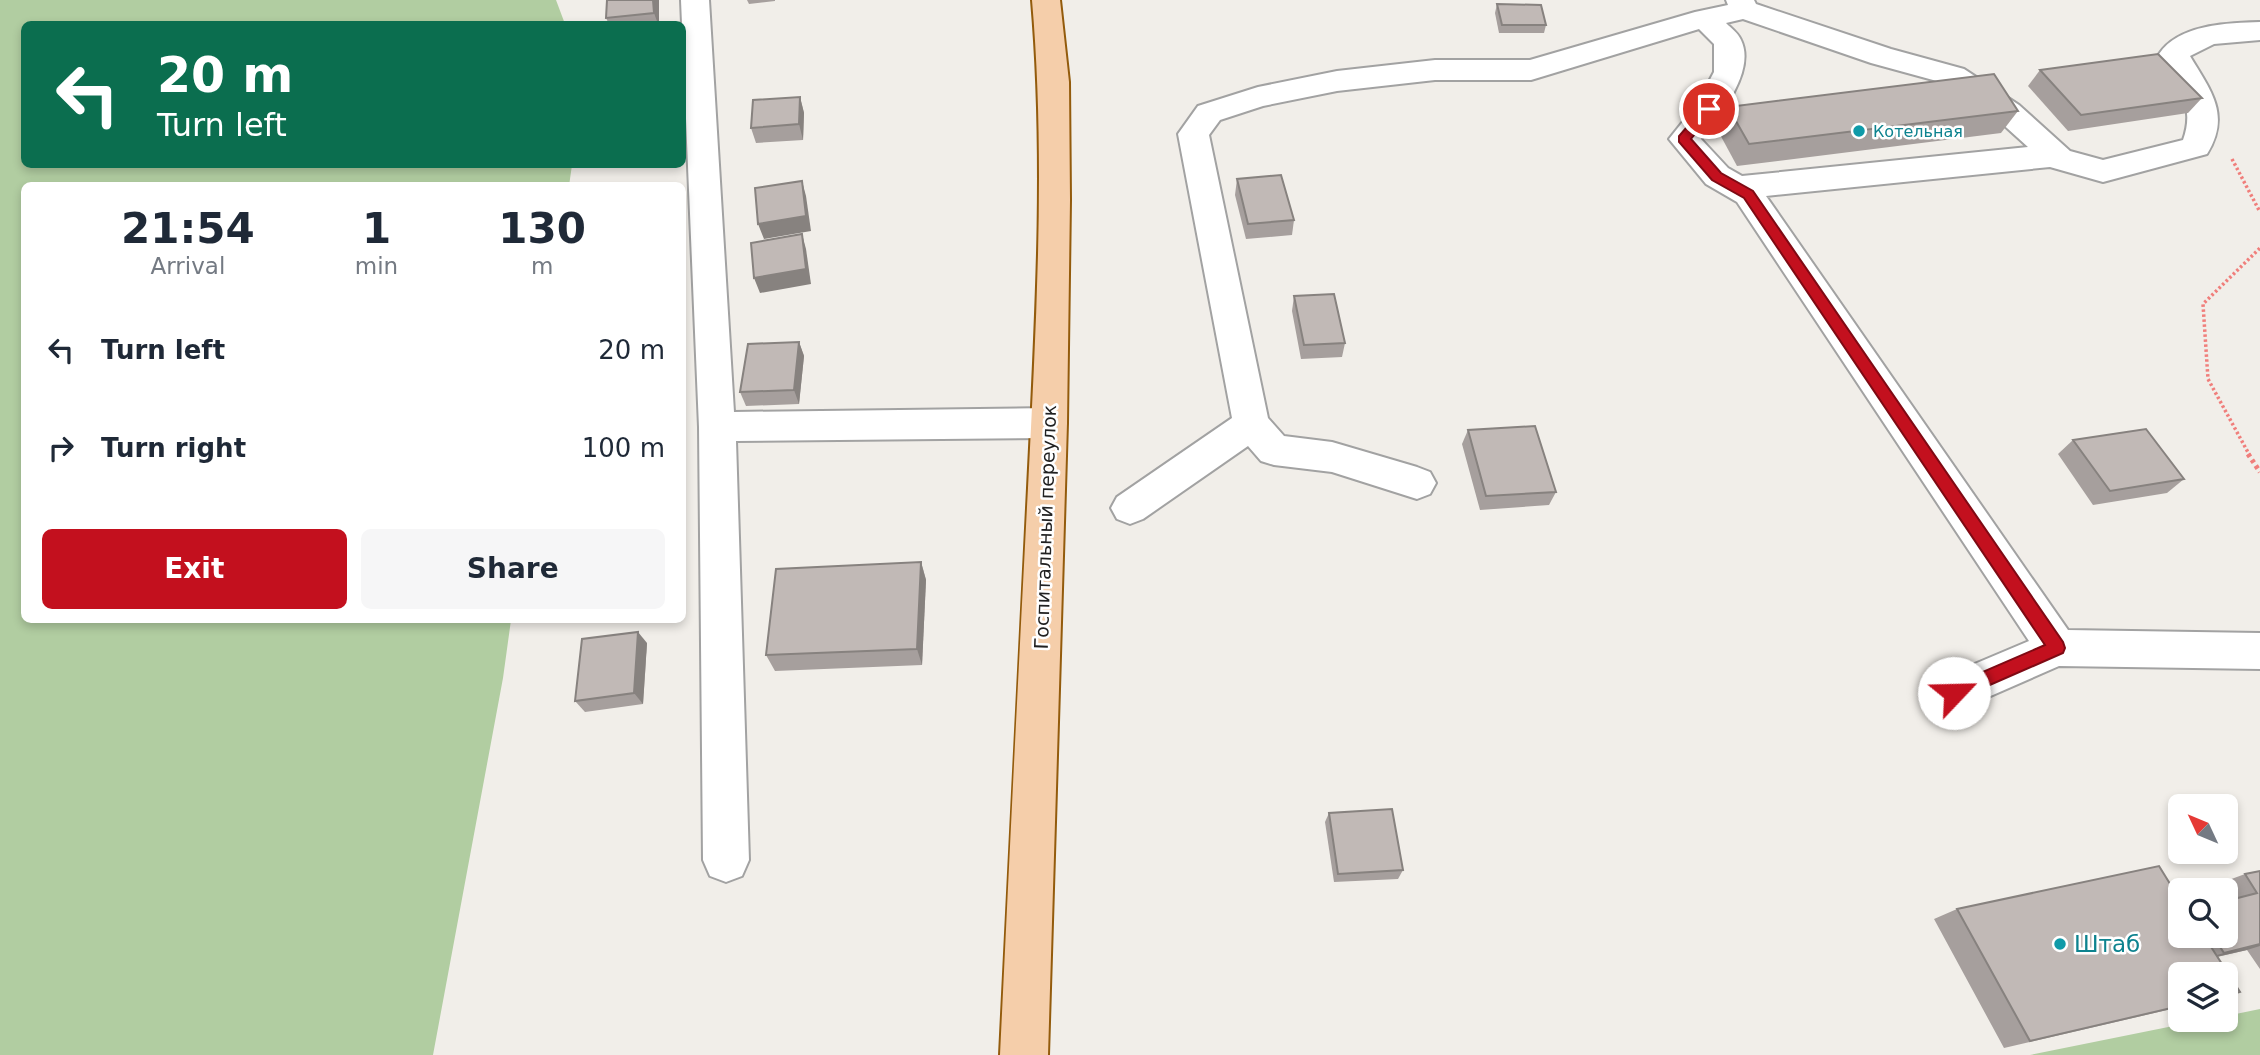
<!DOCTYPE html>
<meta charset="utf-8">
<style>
:root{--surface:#fff;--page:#f6f6f7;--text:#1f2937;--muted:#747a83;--accent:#c3101e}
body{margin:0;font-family:"DejaVu Sans",sans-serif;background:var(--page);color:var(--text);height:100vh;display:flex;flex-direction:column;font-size:26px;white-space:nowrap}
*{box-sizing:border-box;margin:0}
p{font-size:23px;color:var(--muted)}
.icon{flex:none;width:38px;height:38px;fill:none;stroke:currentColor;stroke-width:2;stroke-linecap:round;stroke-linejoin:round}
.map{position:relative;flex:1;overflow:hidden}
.drawer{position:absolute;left:21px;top:182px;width:665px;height:441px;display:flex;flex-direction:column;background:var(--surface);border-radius:10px;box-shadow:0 4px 10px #0003}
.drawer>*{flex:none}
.top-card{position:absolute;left:21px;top:21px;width:665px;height:147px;border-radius:10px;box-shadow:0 4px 10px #0003;background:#0b6e4f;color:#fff;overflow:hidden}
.needle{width:46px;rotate:314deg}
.tools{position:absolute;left:2168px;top:794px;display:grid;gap:14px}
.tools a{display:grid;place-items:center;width:70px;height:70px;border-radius:10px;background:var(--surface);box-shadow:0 4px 10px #0003;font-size:35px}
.pin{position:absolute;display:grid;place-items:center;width:60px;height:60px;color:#fff;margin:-30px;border:4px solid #fff;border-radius:50%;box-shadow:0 2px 7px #0007}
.me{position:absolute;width:77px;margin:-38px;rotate:66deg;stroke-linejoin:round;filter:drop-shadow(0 0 5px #0008)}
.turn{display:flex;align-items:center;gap:24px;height:147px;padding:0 21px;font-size:32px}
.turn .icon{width:91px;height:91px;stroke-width:2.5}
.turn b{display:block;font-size:49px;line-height:60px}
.eta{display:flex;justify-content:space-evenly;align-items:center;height:119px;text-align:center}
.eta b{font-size:42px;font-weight:700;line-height:49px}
.button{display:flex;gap:14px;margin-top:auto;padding:14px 21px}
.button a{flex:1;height:80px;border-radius:10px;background:var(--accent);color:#fff;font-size:28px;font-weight:700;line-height:80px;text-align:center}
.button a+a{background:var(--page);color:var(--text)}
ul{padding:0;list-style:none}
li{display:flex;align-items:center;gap:21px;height:98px;padding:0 21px}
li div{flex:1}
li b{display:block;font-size:26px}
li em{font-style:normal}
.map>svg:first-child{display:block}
</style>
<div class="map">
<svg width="2260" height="1055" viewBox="0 0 2260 1055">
<rect width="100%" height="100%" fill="#f1eee9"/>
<g fill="#b1cda1">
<path d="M0,0h556l9,24h-541v140l548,1 -3,21h-545v434h487l-8,58 -70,377h-433z"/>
<path d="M2260,1009v46h-230l173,-35h23v-4z"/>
</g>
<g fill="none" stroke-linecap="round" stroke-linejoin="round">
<g stroke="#a2a2a2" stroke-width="4">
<g id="minor">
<path d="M681,0h28l25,412 315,-4 13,5 5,10 -5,10 -13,5 -313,3 13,419 -7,16 -16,6 -16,-6 -7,-16 -4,-433z"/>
<path d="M1726,0h28l2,4 135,45 73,20 55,36 51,46 33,9 80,-20c13,-36 -6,-55 -24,-86 20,-30 69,-31 101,-32v18l-46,4 -24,12c21,35 41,59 17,98l-104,28 -53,-15 -284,29 302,434 192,3v36l-201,-3 -105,46 -15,-5 -6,-14 6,-14 90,-38 -292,-439 -31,-18 -37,-45 28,-35 17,-32v-28l-15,-15 -168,51h-96l-98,11 -74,15 -43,14 -11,15 59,283 16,18 48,6 85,25 13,5 6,11 -6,11 -13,5 -85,-27 -58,-7 -13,-4 -13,-15 -105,73 -13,5 -13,-5 -6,-11 6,-11 115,-79 -54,-284 20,-28 60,-19 79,-16 98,-11h95l165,-48 33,-7zM1743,19l128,44 73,20 53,36 31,28 -286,29 -14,-8 -27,-29c19,-23 55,-68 40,-99 -3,-7 -10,-12 -15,-17z"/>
</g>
</g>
<g stroke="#935b0c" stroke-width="4">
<path id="major" d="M1032,0h28l9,82 1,118 -3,223 -19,632h-48c9,-189 18,-378 28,-567 8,-162 18,-326 4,-488z"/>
</g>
<g stroke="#f07e7b" stroke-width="3.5" stroke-dasharray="2.5 2.5" stroke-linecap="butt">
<path d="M2232,159l28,53"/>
<path d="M2250,456l-42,-77 -5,-75 57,-56"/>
</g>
<path stroke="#f07e7b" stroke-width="5" stroke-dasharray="3.5 3.5" stroke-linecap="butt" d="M2248,454l12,18"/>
<use href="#minor" fill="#fff" fill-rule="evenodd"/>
<use href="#major" fill="#f5ceaa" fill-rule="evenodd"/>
</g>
<g fill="#a69f9d">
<path d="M659,0v24h-50l-3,-6z"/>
<path d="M747,0h28v1l-26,3z"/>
<path d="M1497,4l49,21 -2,8h-45l-4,-20z"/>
<path d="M2040,70l162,28 -14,15 -120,18 -40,-45z"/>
<path d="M800,97l4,16 -1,27 -47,3 -5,-15z"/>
<path d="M1728,107l290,4 -17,22 -264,33 -20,-37z"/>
<path d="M637,164h35l-34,4z"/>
<path d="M1237,179l57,41 -2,15 -46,4 -11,-44z"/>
<path d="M1294,296l51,47 -3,14 -41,2 -9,-48z"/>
<path d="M799,342l5,14 -5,48 -53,2 -6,-14z"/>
<path d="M1468,430l88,62 -7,13 -69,5 -18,-66z"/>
<path d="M2073,440l111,39 -17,14 -74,12 -35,-51z"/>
<path d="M921,562l5,18 -4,85 -147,6 -9,-16z"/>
<path d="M647,643l-4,61 -58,8 -10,-11z"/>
<path d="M1329,813l74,57 -5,9 -64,3 -9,-60z"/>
<path d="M2260,871v98l-13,-19 -30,7 -37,18v32l-176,41 -70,-129 23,-10 223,27h46v-45h-17l-2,-3 38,-14z"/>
</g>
<g fill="#87827f">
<path d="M653,0h6v24h-1l-4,-11z"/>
<path d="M800,97l4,16 -1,27 -4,-16z"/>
<path d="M802,181l4,15 5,35 -47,8 -6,-15z"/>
<path d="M802,234l4,15 5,35 -51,9 -6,-15z"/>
<path d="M799,342l5,14 -5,48 -5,-14z"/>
<path d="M921,562l5,18 -4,85 -5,-16z"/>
<path d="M638,632l9,11 -4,61 -9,-11z"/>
<path d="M2260,944v2l-13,4 -62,14 39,-11z"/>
</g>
<g fill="#c1b9b6" stroke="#87827f" stroke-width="2">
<path d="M607,0h46l1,13 -48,5z"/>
<path d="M1497,4l44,1 5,20h-44z"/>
<path d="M2158,54l44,44 -121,17 -41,-45z"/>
<path d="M1994,74l24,37 -269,33 -21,-37z"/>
<path d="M800,97l-1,27 -48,4 2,-28z"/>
<path d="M1281,175l13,45 -46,4 -11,-45z"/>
<path d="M802,181l4,35 -48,8 -3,-36z"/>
<path d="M802,234l4,35 -52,9 -3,-35z"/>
<path d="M1334,294l11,49 -41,2 -10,-49z"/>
<path d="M799,342l-5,48 -54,2 8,-48z"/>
<path d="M1535,426l21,66 -70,4 -18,-66z"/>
<path d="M2146,429l38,50 -74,12 -37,-51z"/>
<path d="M921,562l-4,87 -151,6 10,-86z"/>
<path d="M638,632l-4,61 -59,8 7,-62z"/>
<path d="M1392,809l11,61 -65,4 -9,-61z"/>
<path d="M2159,866l21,34v36h24l36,56 -14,4v-21h-46v31l-150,35 -73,-132z"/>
<path d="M2260,871v73l-36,9 -11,-17h13v-35l31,-8 -12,-19z"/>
</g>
<path fill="#c3101e" stroke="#7f0a14" stroke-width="2" d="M1709,105l6,4 -24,30 30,34 32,18 310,451 2,6 -2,5 -103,45 -6,3 -6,-3 -3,-5 3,-6 97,-42 -301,-447 -32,-18 -33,-38v-6l26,-30z"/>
<g fill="#0f9aa8" stroke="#fff" stroke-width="2.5">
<circle cx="1859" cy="131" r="7"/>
<circle cx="2060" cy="944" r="7"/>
</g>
<g text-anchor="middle" stroke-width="5" stroke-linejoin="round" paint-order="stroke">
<g font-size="16" fill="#0d838f" stroke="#fff" text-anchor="start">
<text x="1873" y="137">Котельная</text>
</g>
<g font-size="19" fill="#212121" stroke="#fff">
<text transform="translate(1045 527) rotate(-88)" y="7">Госпитальный переулок</text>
</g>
<g font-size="23" fill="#0d838f" stroke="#fff" text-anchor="start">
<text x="2074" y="952">Штаб</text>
</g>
</g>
</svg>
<div class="tools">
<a><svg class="needle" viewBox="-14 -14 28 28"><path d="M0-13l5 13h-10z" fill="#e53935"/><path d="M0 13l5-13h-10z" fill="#747a83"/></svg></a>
<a><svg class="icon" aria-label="search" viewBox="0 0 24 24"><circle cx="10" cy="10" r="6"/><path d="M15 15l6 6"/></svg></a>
<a><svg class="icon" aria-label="layers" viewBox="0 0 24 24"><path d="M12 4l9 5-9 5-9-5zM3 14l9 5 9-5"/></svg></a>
</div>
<div class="pin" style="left:1709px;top:109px;background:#d93025"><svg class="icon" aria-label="arrive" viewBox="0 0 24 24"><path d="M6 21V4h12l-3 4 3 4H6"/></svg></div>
<svg class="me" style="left:1954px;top:693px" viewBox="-20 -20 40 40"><circle r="19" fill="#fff"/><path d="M0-13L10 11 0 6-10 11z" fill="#c3101e"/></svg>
<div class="top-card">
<div class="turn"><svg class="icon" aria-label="left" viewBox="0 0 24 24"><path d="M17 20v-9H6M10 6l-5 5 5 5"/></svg><div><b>20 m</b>Turn left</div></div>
</div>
<section class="drawer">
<div class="eta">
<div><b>21:54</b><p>Arrival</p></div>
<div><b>1</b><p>min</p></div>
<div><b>130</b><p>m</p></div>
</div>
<ul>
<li><svg class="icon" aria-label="left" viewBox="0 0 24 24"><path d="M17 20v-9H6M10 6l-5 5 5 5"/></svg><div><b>Turn left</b></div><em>20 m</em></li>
<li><svg class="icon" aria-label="right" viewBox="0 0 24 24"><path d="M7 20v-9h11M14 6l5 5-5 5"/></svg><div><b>Turn right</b></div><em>100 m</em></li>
</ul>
<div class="button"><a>Exit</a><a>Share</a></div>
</section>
</div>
